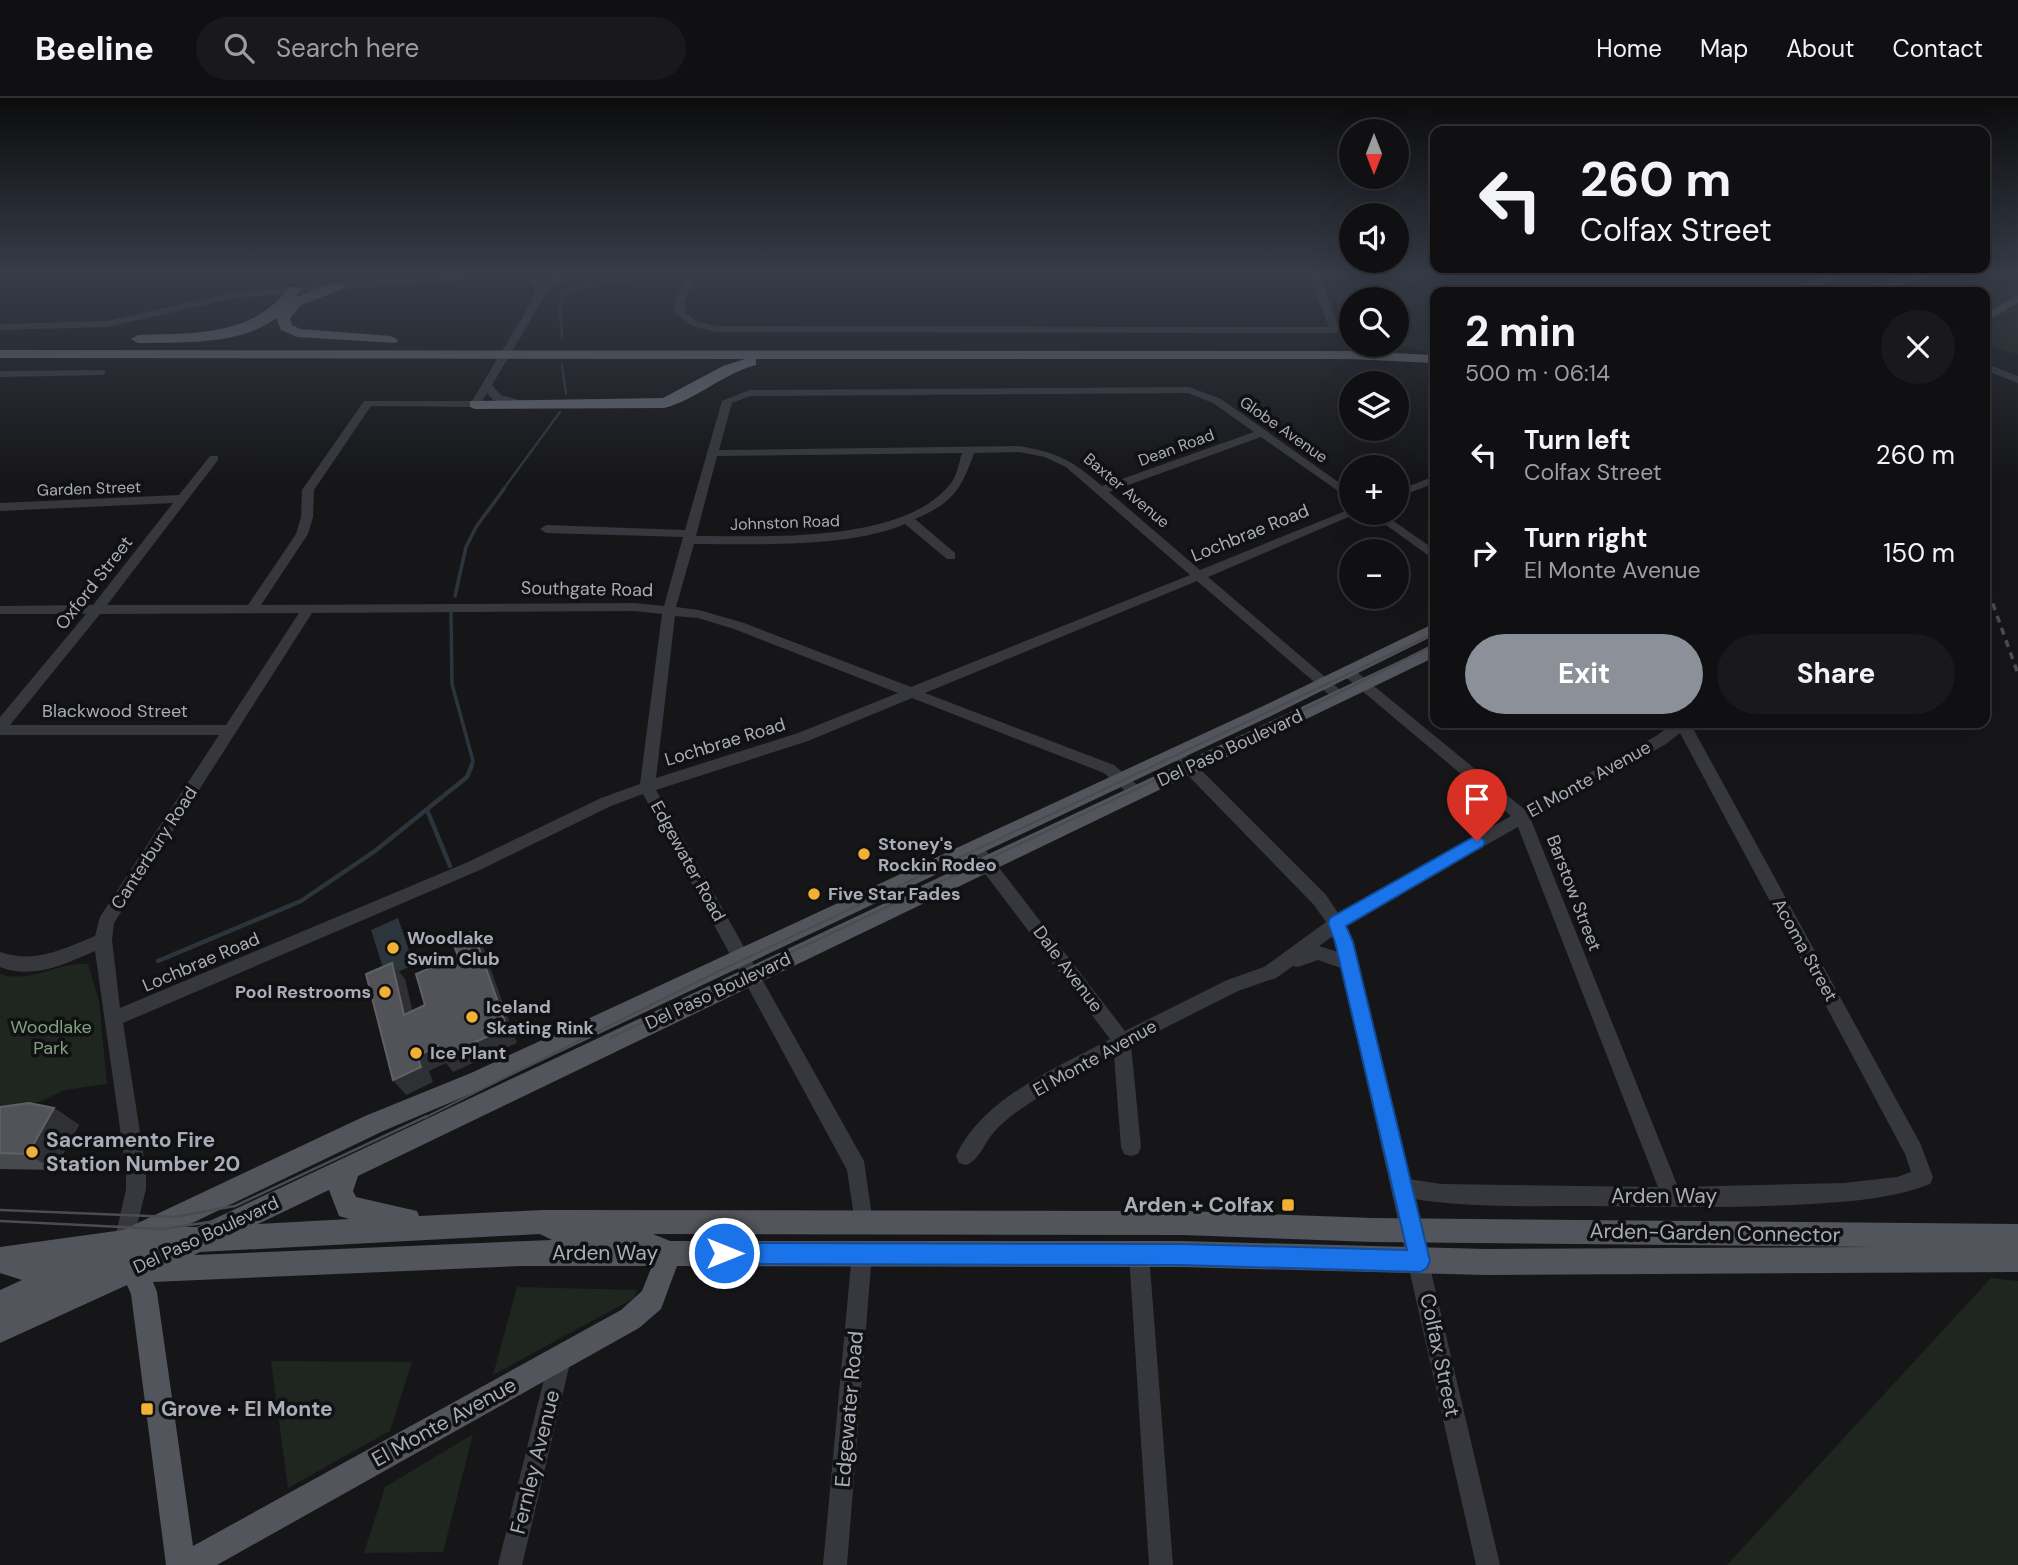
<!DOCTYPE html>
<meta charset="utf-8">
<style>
:root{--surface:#101012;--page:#19191b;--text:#f1f3f6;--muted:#9c9d9f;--line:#303032;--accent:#8c9099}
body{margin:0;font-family:"DM Sans",sans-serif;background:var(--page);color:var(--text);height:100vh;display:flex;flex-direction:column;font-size:26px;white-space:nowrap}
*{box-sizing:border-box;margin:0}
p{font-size:23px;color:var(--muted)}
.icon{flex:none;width:38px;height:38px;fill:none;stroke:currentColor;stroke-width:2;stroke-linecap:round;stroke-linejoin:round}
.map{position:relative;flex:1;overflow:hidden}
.drawer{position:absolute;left:1430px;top:189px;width:560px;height:441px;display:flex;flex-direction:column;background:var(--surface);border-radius:14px;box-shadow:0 7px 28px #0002,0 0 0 2px var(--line)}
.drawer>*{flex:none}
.hud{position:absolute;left:1430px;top:28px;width:560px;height:147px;border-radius:14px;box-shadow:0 7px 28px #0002,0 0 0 2px var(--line);background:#101012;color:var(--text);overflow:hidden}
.needle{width:46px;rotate:180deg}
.fabs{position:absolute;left:1339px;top:21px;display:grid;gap:14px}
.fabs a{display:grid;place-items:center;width:70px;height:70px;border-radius:50%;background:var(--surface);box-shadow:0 7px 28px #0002,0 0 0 2px var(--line);font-size:35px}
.pin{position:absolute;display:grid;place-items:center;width:60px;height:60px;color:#fff;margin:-72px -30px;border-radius:50% 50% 50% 0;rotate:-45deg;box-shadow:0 0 7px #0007}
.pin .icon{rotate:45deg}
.me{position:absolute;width:77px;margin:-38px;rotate:90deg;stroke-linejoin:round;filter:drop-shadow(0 0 5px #0008)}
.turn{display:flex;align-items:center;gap:24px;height:147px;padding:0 35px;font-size:32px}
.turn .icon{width:91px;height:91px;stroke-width:2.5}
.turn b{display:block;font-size:49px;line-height:60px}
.round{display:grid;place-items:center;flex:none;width:74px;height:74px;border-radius:37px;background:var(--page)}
.head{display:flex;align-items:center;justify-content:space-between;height:119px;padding:0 35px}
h1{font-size:42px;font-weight:700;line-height:52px}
.button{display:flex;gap:14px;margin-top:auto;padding:14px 35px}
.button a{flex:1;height:80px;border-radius:42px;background:var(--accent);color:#fff;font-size:28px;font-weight:700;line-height:80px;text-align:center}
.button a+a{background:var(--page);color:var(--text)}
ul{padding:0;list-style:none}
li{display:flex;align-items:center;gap:21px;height:98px;padding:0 35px}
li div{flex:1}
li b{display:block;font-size:26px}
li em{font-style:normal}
header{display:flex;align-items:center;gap:42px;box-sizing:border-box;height:98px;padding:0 35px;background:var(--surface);border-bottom:2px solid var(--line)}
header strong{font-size:33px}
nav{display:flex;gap:38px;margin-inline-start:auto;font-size:24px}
.search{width:490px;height:63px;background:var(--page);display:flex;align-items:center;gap:18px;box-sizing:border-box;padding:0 24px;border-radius:38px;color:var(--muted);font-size:26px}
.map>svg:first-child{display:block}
</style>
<header>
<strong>Beeline</strong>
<div class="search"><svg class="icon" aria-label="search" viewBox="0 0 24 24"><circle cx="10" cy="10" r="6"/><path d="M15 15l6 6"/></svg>Search here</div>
<nav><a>Home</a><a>Map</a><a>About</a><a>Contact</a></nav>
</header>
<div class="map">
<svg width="2018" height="1467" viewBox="0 0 2018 1467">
<rect width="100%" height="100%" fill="#161618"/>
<g fill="#1e261f">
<path d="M1325,176h693v80l-33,-9 -1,-53h-549v61l-40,-8 1,-46h-45v26l-6,-2z"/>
<path d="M88,866l11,37 8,83 -42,6 -26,12 -39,5v-133c32,10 57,-12 88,-10z"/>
<path d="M1991,1180l27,3v284h-291z"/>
<path d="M517,1189l120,3 -3,8 -141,77z"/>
<path d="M271,1263l141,1 -22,69 -102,57z"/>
<path d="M473,1336l-30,118 -79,1 21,-66z"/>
</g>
<path fill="#2c353c" d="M398,820l16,47 -28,12 -15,-47z"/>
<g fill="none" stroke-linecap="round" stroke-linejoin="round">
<g stroke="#2c353c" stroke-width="2.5">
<path d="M562,239l-2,-30 5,-14 17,-6 51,-8"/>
<path d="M562,267l4,29"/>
<path d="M502,393l58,-79"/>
</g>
<g stroke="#2c353c" stroke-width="3.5">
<path d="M455,498l11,-49 10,-20 28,-38"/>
<path d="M451,514l1,72 21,77 -2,5"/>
</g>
<g stroke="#2c353c" stroke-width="4.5">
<path d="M427,712l23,56"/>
<path d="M158,863l143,-60 74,-50 92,-74 5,-12"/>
</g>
<g fill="#37383d" fill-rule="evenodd">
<path d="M462,176h69l12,9 5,-9h10l-2,3 18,-3 -24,13 -58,98 9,10 29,8 -5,3 -32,-6 -6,-7 -8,13 -4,1 -104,-1 -57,84 -1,27 -5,17 -47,71 372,-2 31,3 19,-69 -137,-4 -6,-4 6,-4 139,5 37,-129 27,-11 440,-3 32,12 130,92v9l-90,-63 -152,55 91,78 148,-60 10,3 -150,64 136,116 2,3 -2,3h-10l-137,-118 -272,112 189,72 27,23 3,4 -3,4h-10l-27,-23 -192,-75 -104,43 -152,49 208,371 9,62 -3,7 -7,3 -7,-3 -9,-60 -204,-376 -32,12 -131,64 -357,153 23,148v18l-15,61 -7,3 -7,-3 -3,-7 12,-54v-18l-31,-220c-30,13 -62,29 -95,16v-15c35,12 63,-3 95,-16l5,-19 119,-182h-219v-18l86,-103h-86v-8l93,-1 80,-102 -173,8v-8l179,-8 31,-39h8v4l-111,145h141l48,-71 5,-17 1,-27 62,-89h108l63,-105v-10l-9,-7 -30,-2 -261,21 -128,29 -107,3v-6l107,-3 128,-29zM1188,295l25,10 41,29 -152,54c-31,-26 -42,-33 -83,-40l-300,4 13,-47 18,-7zM1019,354l26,5 21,10 124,108 -279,112 -167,-64 -45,-13 -23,-3 18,-63c60,0 156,4 211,-20l42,35h8v-6l-40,-34c37,-16 46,-28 59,-66zM962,355c-3,9 -5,23 -11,30 -46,61 -186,53 -255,53l21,-80zM633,513l29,3 -22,170 -39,14 -133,64 -348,146 -8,-68 2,-17 198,-310zM299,515l-73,112h-216l90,-111zM675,518l23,2 36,11 164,64 -100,40 -142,45z"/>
<path d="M686,176h10l-12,29 1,9 13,10 18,4 613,1 -20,-53h10l21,56 -5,3 -619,-1 -24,-6 -17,-13 -1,-10z"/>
<path d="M1984,265l34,13v7l-34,-13z"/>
<path d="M105,272v4l-4,1 -101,2v-6z"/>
<path d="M1435,378v7l-39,15v-7z"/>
<path d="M1369,415h13l53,37v10z"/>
<path d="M1347,568l5,2 172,141 132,-73 18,-13h16l230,420 13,34 -3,7c-44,17 -90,18 -137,21 -67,3 -135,2 -203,1 -59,0 -119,2 -176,-7l86,366h-24l-135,-597 -23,-8 -20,7 -5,-1 -17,12 -38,13 -107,54 10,102 -3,7 -7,2 -7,-2 -3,-7 -7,-92c-36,21 -93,47 -120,77 -10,11 -14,28 -28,33l-7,-2 -3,-7c26,-58 101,-88 154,-117l-142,-188 -2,-4 2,-4h12l145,188 102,-51 37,-13 62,-45 -12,-17 -143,-147 -2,-4 2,-4h10l145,145 12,18 173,-97 -169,-142 -2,-3zM1680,635l225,421 6,18 -14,5 -53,6 -166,4 -147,-367 135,-76zM1518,729l140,360 -217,-3 -32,-5 -56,-237 -8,-15 15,-11zM1333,838l5,16 -19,-6z"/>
<path d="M1901,625h59v1c-7,8 -52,7 -59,-1z"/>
<path d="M862,1145l7,3 3,7 -25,312h-24l29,-312 3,-7z"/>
<path d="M1139,1146l7,3 3,7 24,311h-24l-20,-311 3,-7z"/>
<path d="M560,1250l8,3 3,8 -49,206h-24l51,-206 3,-8z"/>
</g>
<g fill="#53555c" fill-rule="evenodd">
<path d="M2018,197v8l-34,20v-9z"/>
<path d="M1435,525v12l-162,80 -786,372 -106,45 -197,95h13l1238,-583v13l-1077,519 -5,15 3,6 61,14 2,5 123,-6 641,1 190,7 645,6v48l-532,3 -305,-8 -504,-1 -16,43 -22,19 -422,237h-51l-35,-271 -4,-9 -127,58v-53l22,-10 -22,-7v-26l123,-17 242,-114 106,-43 790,-366zM329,1092l10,26 10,3 -91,5zM540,1136l12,6 -358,15 6,-3zM653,1136l530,1 190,7 500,5 -387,2 -305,-8h-511zM522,1168h130l-10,25 -21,19 -428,236 -36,-254 -4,-10z"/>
</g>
<g fill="#63666e" fill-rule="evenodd">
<path d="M1829,176h20l-47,18h-20z"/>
<path d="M1916,176h21l-54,18h-21z"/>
<path d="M338,184l7,4 -2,3 -42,16 -11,13 2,7 8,4 91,7 7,4 -2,3 -99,-6 -16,-7 -5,-12c-37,28 -94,24 -138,25l-7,-4 7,-4c56,-2 115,2 151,-48h10l2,3 -5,6h3z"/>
<path d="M0,252l1349,1 86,4v8l-86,-4h-593v6c-34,9 -58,34 -92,43l-189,1 -5,-2v-6l193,-3 60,-32 22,-7 -745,-1z"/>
</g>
<g stroke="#4a4c52" stroke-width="2">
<path d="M1847,194l63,-18"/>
<path d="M610,940l727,-344 98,-50"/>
<path d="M424,1020l293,-146 718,-339"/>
</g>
<g stroke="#4a4c52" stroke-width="2.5">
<path d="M0,1112l174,7 61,-11 192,-90"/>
<path d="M0,1123l163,8 53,-8"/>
</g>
<path stroke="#4a4c52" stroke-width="2.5" stroke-dasharray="6 4.5" stroke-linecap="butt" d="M1878,176l7,18"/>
<path stroke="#4a4c52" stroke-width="3.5" stroke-dasharray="7 6" stroke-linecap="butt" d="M1984,481l34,95"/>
</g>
<path fill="#47494d" d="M0,1009l54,1 25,17 -25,45 -54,-1z"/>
<g fill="#2f3033">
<path d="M473,833l10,16 34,96 -64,29 -7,-9 -17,8 4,11 -27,13 -13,-15 24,-24z"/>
<path d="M392,865l13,16 12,51 -13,-15z"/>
<path d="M54,1010l25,17 -25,45 -26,-16z"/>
</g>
<g fill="#525359" stroke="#5f6168" stroke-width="2">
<path d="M473,833l34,97 -66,29 -3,-11 -21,10 4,11 -28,13 -27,-106 26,-11 12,52 21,-10 -9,-31 42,-18 -6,-16z"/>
<path d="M29,1005l25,5 -26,46 -28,-1v-46z"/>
</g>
<linearGradient id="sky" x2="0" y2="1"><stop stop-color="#0c0c0d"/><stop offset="0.46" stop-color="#363c48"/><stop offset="1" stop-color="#363c48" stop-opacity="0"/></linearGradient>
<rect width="2018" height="381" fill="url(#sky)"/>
<path fill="#1a73e8" stroke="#114b97" stroke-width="2" d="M1477,737l8,6 -2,5 -137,80 7,16 77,319 -3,7 -7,4 -239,-7 -457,-1 -7,-3 -3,-8 3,-7 7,-3 457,1 226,6 -72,-308 -7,-19 2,-5z"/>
<g fill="#f2b134" stroke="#111113" stroke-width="2.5">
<circle cx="864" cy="756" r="7"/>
<circle cx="814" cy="796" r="7"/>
<circle cx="393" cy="850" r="7"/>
<circle cx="385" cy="894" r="7"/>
<circle cx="472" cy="919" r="7"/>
<circle cx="416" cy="955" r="7"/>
<circle cx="32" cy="1054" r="7"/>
<rect x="1281" y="1100" width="14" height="14" rx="3.5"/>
<rect x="140" y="1304" width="14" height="14" rx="3.5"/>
</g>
<g text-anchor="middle" stroke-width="7" stroke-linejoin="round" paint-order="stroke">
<g font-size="16" fill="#a8adb8" stroke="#111113">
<text transform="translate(1284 331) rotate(35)" y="6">Globe Avenue</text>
<text transform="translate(1176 349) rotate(-20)" y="6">Dean Road</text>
<text transform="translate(89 390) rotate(-2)" y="6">Garden Street</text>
<text transform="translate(1127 392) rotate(40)" y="6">Baxter Avenue</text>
<text transform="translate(785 424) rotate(-2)" y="6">Johnston Road</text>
</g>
<g font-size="18" fill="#a8adb8" stroke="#111113">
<text transform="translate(1250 435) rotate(-22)" y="6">Lochbrae Road</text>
<text transform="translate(94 485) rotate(-52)" y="6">Oxford Street</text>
<text transform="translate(587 491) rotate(1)" y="6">Southgate Road</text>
<text x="115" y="619">Blackwood Street</text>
<text transform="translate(725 644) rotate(-17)" y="6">Lochbrae Road</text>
<text transform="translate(1230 650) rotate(-25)" y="6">Del Paso Boulevard</text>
<text transform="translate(1589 681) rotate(-29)" y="6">El Monte Avenue</text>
<text transform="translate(154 750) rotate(-57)" y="6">Canterbury Road</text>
<text transform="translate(688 763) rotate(61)" y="6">Edgewater Road</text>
<text transform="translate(1574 795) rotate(69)" y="6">Barstow Street</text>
<text transform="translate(1805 852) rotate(61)" y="6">Acoma Street</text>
<text transform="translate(201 864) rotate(-23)" y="6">Lochbrae Road</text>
<text transform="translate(1068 871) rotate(53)" y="6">Dale Avenue</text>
<text transform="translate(718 893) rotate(-25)" y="6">Del Paso Boulevard</text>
<text transform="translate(1095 960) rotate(-29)" y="6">El Monte Avenue</text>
<text transform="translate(206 1137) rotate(-25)" y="6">Del Paso Boulevard</text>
</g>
<g font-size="18" font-weight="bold" fill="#a8adb8" stroke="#111113" text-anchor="start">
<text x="878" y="752">Stoney's<tspan x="878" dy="21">Rockin Rodeo</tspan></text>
<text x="828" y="802">Five Star Fades</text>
<text x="407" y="846">Woodlake<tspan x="407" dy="21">Swim Club</tspan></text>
<text x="371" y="900" text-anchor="end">Pool Restrooms</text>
<text x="486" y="915">Iceland<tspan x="486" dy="21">Skating Rink</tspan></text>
<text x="430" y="961">Ice Plant</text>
</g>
<g font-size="18" fill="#7fa381" stroke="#111113">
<text x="51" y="935">Woodlake<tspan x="51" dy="21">Park</tspan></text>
</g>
<g font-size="21" font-weight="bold" fill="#a8adb8" stroke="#111113" text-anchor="start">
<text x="46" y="1049">Sacramento Fire<tspan x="46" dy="24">Station Number 20</tspan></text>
<text x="1274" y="1114" text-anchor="end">Arden + Colfax</text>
<text x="161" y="1318">Grove + El Monte</text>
</g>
<g font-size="21" fill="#a8adb8" stroke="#111113">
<text x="1664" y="1105">Arden Way</text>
<text transform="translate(1715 1135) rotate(1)" y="7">Arden-Garden Connector</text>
<text x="605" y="1162">Arden Way</text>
<text transform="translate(1440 1257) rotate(78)" y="7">Colfax Street</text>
<text transform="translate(849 1311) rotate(-85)" y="7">Edgewater Road</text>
<text transform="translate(444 1324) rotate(-29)" y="7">El Monte Avenue</text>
<text transform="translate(535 1364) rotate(-76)" y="7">Fernley Avenue</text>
</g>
</g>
</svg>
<div class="fabs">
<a><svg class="needle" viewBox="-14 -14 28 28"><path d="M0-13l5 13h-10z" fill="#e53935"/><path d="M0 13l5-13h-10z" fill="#9c9d9f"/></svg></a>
<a><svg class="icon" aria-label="sound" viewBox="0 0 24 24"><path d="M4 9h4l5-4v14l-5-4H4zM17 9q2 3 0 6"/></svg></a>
<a><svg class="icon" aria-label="search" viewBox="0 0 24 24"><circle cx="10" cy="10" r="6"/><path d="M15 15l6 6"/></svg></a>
<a><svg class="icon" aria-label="layers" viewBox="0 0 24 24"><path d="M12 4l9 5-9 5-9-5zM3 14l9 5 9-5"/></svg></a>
<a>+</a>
<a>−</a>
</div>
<div class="pin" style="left:1477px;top:743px;background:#d93025"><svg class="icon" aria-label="arrive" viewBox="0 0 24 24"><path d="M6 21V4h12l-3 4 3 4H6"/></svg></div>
<svg class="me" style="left:724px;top:1155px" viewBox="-20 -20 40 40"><circle r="17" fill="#1a73e8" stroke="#fff" stroke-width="3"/><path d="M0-11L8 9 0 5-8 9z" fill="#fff"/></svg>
<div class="hud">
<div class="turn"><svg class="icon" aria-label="left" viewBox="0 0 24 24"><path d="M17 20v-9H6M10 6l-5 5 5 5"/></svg><div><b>260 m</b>Colfax Street</div></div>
</div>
<section class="drawer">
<div class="head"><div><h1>2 min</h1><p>500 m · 06:14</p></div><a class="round"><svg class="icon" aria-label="close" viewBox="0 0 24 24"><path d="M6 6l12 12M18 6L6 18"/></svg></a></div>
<ul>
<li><svg class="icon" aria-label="left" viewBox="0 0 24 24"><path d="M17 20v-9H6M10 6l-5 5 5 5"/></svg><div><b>Turn left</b><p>Colfax Street</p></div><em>260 m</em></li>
<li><svg class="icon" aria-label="right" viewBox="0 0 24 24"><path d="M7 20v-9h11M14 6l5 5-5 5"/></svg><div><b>Turn right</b><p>El Monte Avenue</p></div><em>150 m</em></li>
</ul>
<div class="button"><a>Exit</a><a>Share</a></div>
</section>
</div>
